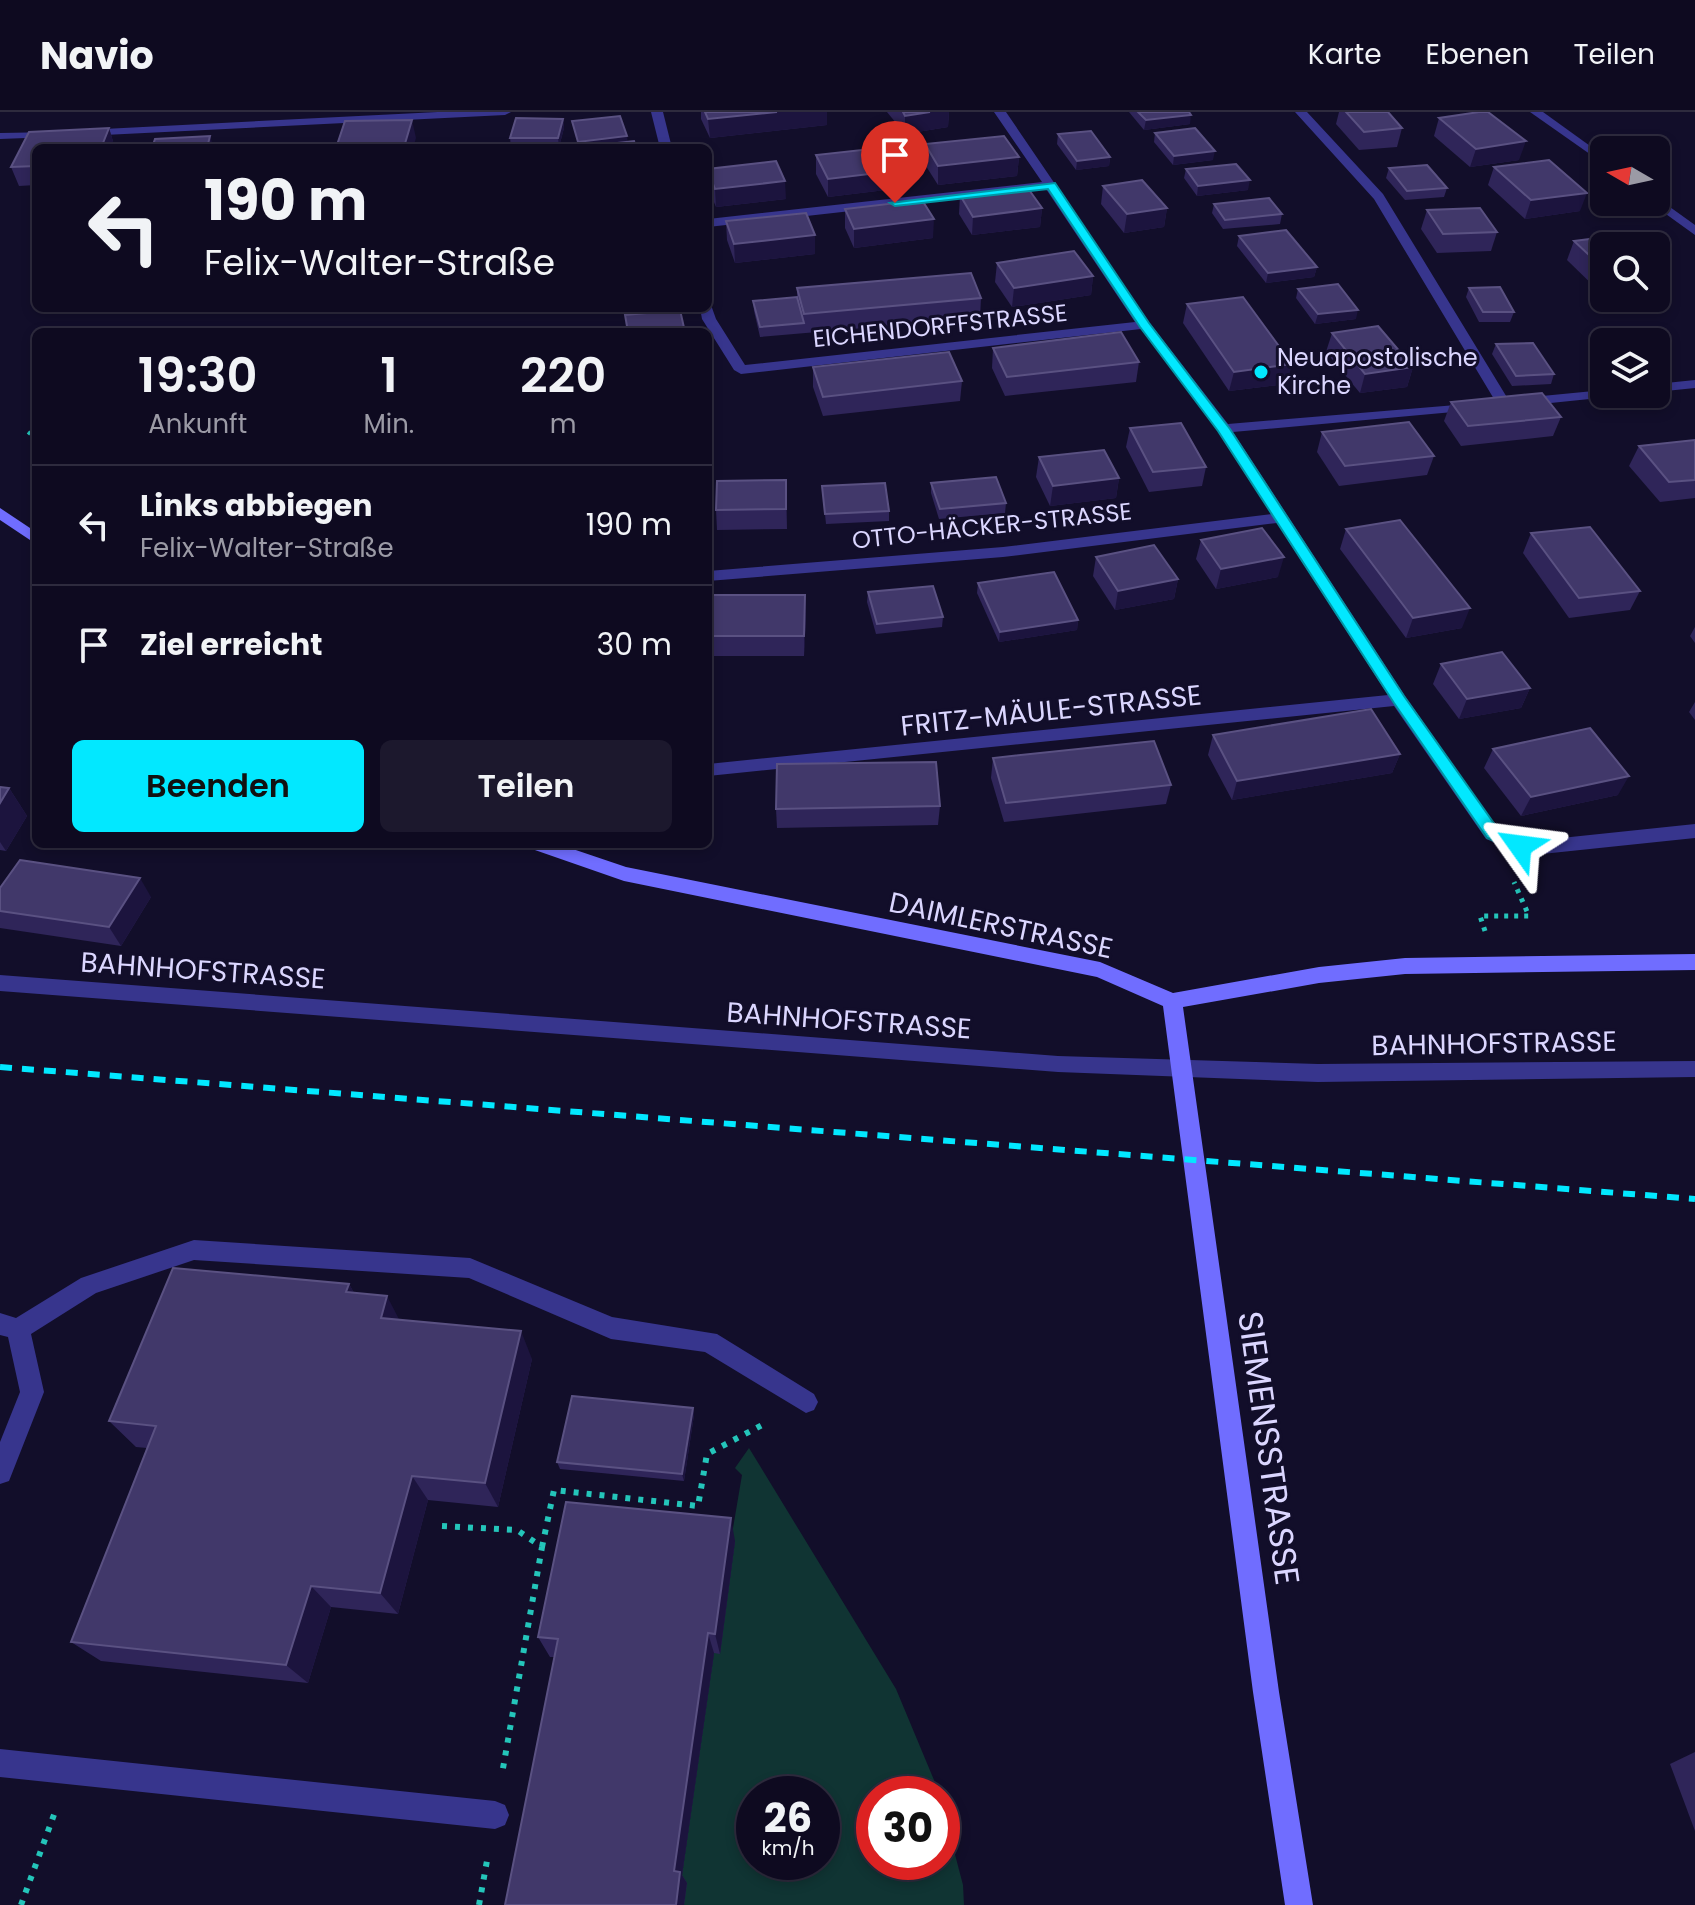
<!DOCTYPE html>
<html lang="de">
<meta charset="utf-8">
<style>
:root{--surface:#0e0a20;--page:#1c182d;--text:#f1f3f6;--muted:#9b9aa5;--line:#2e2b3e;--accent:#02e8ff}
body{margin:0;font-family:Poppins,sans-serif;background:var(--page);color:var(--text);height:100vh;display:flex;flex-direction:column;font-size:30px;white-space:nowrap}
*{box-sizing:border-box;margin:0}
p{font-size:26px;color:var(--muted)}
.icon{flex:none;width:44px;height:44px;fill:none;stroke:currentColor;stroke-width:2;stroke-linecap:round;stroke-linejoin:round}
.map{position:relative;flex:1;overflow:hidden}
.details{position:absolute;left:32px;top:216px;width:680px;height:520px;display:flex;flex-direction:column;background:var(--surface);border-radius:12px;box-shadow:0 4px 12px #0003,0 0 0 2px var(--line)}
.details>*{flex:none}
.guide{position:absolute;left:32px;top:32px;width:680px;height:168px;border-radius:12px;box-shadow:0 4px 12px #0003,0 0 0 2px var(--line);background:#0e0a20;color:var(--text);overflow:hidden}
.needle{width:52px;rotate:279deg}
.controls{position:absolute;left:1590px;top:24px;display:grid;gap:16px}
.controls a{display:grid;place-items:center;width:80px;height:80px;border-radius:12px;background:var(--surface);box-shadow:0 4px 12px #0003,0 0 0 2px var(--line);font-size:40px}
.speed{position:absolute;left:736px;top:1664px;display:flex;gap:16px;font-size:40px;font-weight:700;text-align:center}
.speed>*{display:grid;place-content:center;width:104px;height:104px;border-radius:50%;background:var(--surface);box-shadow:0 4px 12px #0003,0 0 0 2px var(--line);line-height:1}
.speed small{font-size:20px;font-weight:400}
.speed .limit{border:12px solid #d22;background:#fff;color:#111}
.pin{position:absolute;display:grid;place-items:center;width:68px;height:68px;color:#fff;margin:-82px -34px;border-radius:50% 50% 50% 0;rotate:-45deg;box-shadow:0 0 8px #0007}
.pin .icon{rotate:45deg}
.me{position:absolute;width:88px;margin:-44px;rotate:301deg;stroke-linejoin:round;filter:drop-shadow(0 0 6px #0008)}
.turn{display:flex;align-items:center;gap:28px;height:168px;padding:0 40px;font-size:36px}
.turn .icon{width:104px;height:104px;stroke-width:2.5}
.turn b{display:block;font-size:56px;line-height:68px}
.eta{display:flex;justify-content:space-evenly;align-items:center;height:136px;text-align:center}
.eta b{font-size:48px;font-weight:600;line-height:56px}
.button{display:flex;gap:16px;margin-top:auto;padding:16px 40px}
.button a{flex:1;height:92px;border-radius:12px;background:var(--accent);color:#111;font-size:32px;font-weight:600;line-height:92px;text-align:center}
.button a+a{background:var(--page);color:var(--text)}
ul{padding:0;list-style:none}
li{display:flex;align-items:center;gap:24px;height:120px;padding:0 40px;border-top:2px solid var(--line)}
li div{flex:1}
li b{display:block;font-size:30px}
li em{font-style:normal}
header{display:flex;align-items:center;gap:48px;box-sizing:border-box;height:112px;padding:0 40px;background:var(--surface);border-bottom:2px solid var(--line)}
header strong{font-size:38px}
nav{display:flex;gap:44px;margin-inline-start:auto;font-size:28px}
.map>svg:first-child{display:block}
</style>
<header>
<strong>Navio</strong>
<nav><a>Karte</a><a>Ebenen</a><a>Teilen</a></nav>
</header>
<div class="map">
<svg width="1695" height="1793" viewBox="0 0 1695 1793">
<rect width="100%" height="100%" fill="#120e2a"/>
<path fill="#103433" fill-rule="evenodd" d="M749,1336l147,241 43,103 -65,2v68h68v-57l21,80 1,20h-280l-3,-23 33,-229h6l15,-112 -4,-1 11,-65 -7,-7zM754,1682h68v68h-68z"/>
<g fill="none" stroke-linecap="round" stroke-linejoin="round">
<path stroke="#24c5ba" stroke-width="4" stroke-dasharray="3 5" stroke-linecap="butt" d="M28,320l8,6"/>
<path stroke="#24c5ba" stroke-width="5" stroke-dasharray="4 6" stroke-linecap="butt" d="M1485,819l-5,-15h49l-15,-34"/>
<g stroke="#24c5ba" stroke-width="6" stroke-dasharray="5 8" stroke-linecap="butt">
<path d="M442,1414l75,4 25,17 -40,227"/>
<path d="M542,1435l12,-57 144,16 9,-52 59,-31"/>
<path d="M21,1793l34,-93"/>
<path d="M479,1793l9,-50"/>
</g>
<g fill="#37358d" fill-rule="evenodd">
<path d="M194,1128l276,18 142,59 105,17 97,60 4,8 -4,8 -8,3 -101,-61 -94,-13 -142,-61 -275,-18 -98,33 -65,41 13,58 -35,89 -9,3v-42l20,-50 -12,-55 -8,-2v-22l16,5 65,-40z"/>
<path d="M0,1637l495,52 10,4 4,10 -4,10 -10,4 -495,-52z"/>
</g>
<g fill="#37358d" fill-rule="evenodd">
<path d="M438,0h73l-6,3 -421,21 -6,-3 6,-3z"/>
<path d="M651,0h12l9,36h-12z"/>
<path d="M994,0h12l143,210 79,102 252,-21v6l-5,1 -242,22 172,264 93,133 24,10 20,1 153,-16v14l-153,16 -22,-1 -34,-14 -92,-133 -686,70v-12l680,-69 -111,-172 -274,34 -295,24v-10l295,-24 269,-33 -54,-83 -77,-102 -400,45 -7,-4 -32,-51 -2,-11 11,-3 5,14 29,46 390,-43 -89,-133 -338,38v-8l334,-37z"/>
<path d="M1295,0h12l76,82 128,210 -2,3 -12,-3 -123,-205z"/>
<path d="M1530,0h13l61,44v8z"/>
<path d="M56,20l2,2 -6,3 -52,2v-6z"/>
<path d="M1656,85l39,28v10l-43,-31 4,-2z"/>
<path d="M1695,268v8l-39,4v-8z"/>
<path d="M1604,278v4h7l-2,3 -87,9 -7,-4 7,-4z"/>
<path d="M0,863l1058,81 260,8 377,-3v16l-377,5 -260,-10 -1058,-81z"/>
</g>
<g fill="#706dff" fill-rule="evenodd">
<path d="M0,396l36,24v12l-36,-24z"/>
<path d="M529,732h29l68,23 474,95 73,31 146,-26 86,-9 290,-4v16l-290,4 -86,9 -136,24 96,685 34,213h-28l-32,-213 -90,-686 -66,-29 -473,-96 -92,-32z"/>
</g>
<path stroke="#02e8ff" stroke-width="6" stroke-dasharray="12 10" stroke-linecap="butt" d="M0,955l1695,132"/>
</g>
<g fill="#2f2559">
<path d="M701,0h126v13l-117,13 -9,-19z"/>
<path d="M887,0h62l-1,15 -43,7z"/>
<path d="M1129,0h60l1,12 -46,6z"/>
<path d="M1339,0h49l14,16 -5,19 -38,3 -23,-26z"/>
<path d="M1439,6l80,42 -49,7 -36,-31z"/>
<path d="M563,7l1,9 -5,19h-48l-1,-9z"/>
<path d="M109,16l6,20h-79v37l-17,1 -8,-19 18,-35z"/>
<path d="M1155,21l58,27 -40,5 -19,-23z"/>
<path d="M1058,22l52,23 -1,9 -33,4 -19,-26z"/>
<path d="M925,32l94,13 -2,19 -79,9 -14,-22z"/>
<path d="M816,43l86,33 -74,9 -12,-23z"/>
<path d="M1494,55l86,44 -55,8 -37,-34z"/>
<path d="M1389,56l58,20 -3,9 -39,3 -19,-22z"/>
<path d="M708,57l78,30 -70,8 -8,-19z"/>
<path d="M1186,57l62,21 -51,6 -13,-18z"/>
<path d="M1103,74l64,22 -3,19 -40,6 -23,-29z"/>
<path d="M960,83l82,13 -2,19 -68,8 -13,-21z"/>
<path d="M1214,92l68,10 -2,10 -57,5 -11,-16z"/>
<path d="M845,97l88,29 -79,10 -9,-20z"/>
<path d="M1427,98l70,22 -6,19 -54,2 -16,-24z"/>
<path d="M726,109l89,33 -80,9 -8,-23z"/>
<path d="M1239,124l78,31 -3,10 -48,6 -29,-37z"/>
<path d="M1574,129l30,5v50l-37,-36z"/>
<path d="M997,151l96,13 -2,19 -79,12 -17,-25z"/>
<path d="M797,176l184,10 -1,20 -220,19 -6,-26 -1,-10 44,-4z"/>
<path d="M1469,176l45,24 -4,10h-31l-13,-25z"/>
<path d="M1298,177l58,30 -41,5 -19,-26z"/>
<path d="M1187,192l100,80 -58,7 -46,-68z"/>
<path d="M1332,221l81,34 -6,20 -47,6 -34,-41z"/>
<path d="M1496,232l58,30 -3,10 -39,2 -20,-32z"/>
<path d="M993,236l146,14 -3,20 -131,14 -13,-28z"/>
<path d="M813,255l149,14 -2,20 -137,15 -10,-29z"/>
<path d="M1451,290l110,15 -8,19 -92,10 -17,-25z"/>
<path d="M1130,316l76,39 -4,19 -53,6 -23,-45z"/>
<path d="M1322,320l112,24 -7,19 -88,11 -22,-34z"/>
<path d="M1695,328v58l-35,4 -31,-36 10,-20z"/>
<path d="M1039,345l80,21 -3,20 -66,8 -14,-29z"/>
<path d="M786,368l1,49 -70,1 -1,-20z"/>
<path d="M931,371l75,20 -1,10 -66,6 -8,-26z"/>
<path d="M822,374l67,25v10l-63,3z"/>
<path d="M1346,417l116,99 -56,10 -66,-89z"/>
<path d="M1531,421l109,58 -10,19 -61,8 -46,-65z"/>
<path d="M1201,428l77,37 -62,12 -20,-30z"/>
<path d="M1096,445l82,22 -4,20 -59,11 -22,-34z"/>
<path d="M978,471l100,37 -1,10 -78,12 -22,-49z"/>
<path d="M868,480l75,25 -1,10 -66,7 -9,-32z"/>
<path d="M708,483l98,20 -2,41h-96z"/>
<path d="M1695,515v16l-5,-7z"/>
<path d="M1441,552l89,24 -9,20 -62,11 -26,-35z"/>
<path d="M1695,590v18l-6,-8z"/>
<path d="M1213,623l187,19 -8,19 -160,27 -24,-45z"/>
<path d="M1493,637l125,46 -97,21 -37,-48z"/>
<path d="M993,646l178,27 -5,19 -162,18 -13,-44z"/>
<path d="M0,675l9,1 18,28 -21,35 -6,-1z"/>
<path d="M940,694l-2,19 -161,3 -1,-19z"/>
<path d="M0,776l151,9 -30,49 -121,-18z"/>
<path d="M349,1172l5,9 46,27 132,39 -34,148 -70,-7 -30,114 -67,-7 -23,76 -207,-22 -30,-19 76,-194 -11,-1 -27,-26z"/>
<path d="M693,1296l1,7 -10,66 -124,-12 -3,-7z"/>
<path d="M735,1429l-15,113 -6,-1 -32,222 5,8 -3,22 -130,-248h-4l-12,-20z"/>
<path d="M1695,1640v79l-25,-67z"/>
</g>
<g fill="#1c143e">
<path d="M777,0h50v13l-117,13 -2,-19z"/>
<path d="M930,0h19l-1,15 -43,7v-18z"/>
<path d="M1191,3l-1,9 -46,6 2,-10z"/>
<path d="M563,7l1,9 -5,19 -1,-9z"/>
<path d="M412,8l4,18 -3,10h-9z"/>
<path d="M109,16l6,20h-14z"/>
<path d="M210,24l3,10v2h-6z"/>
<path d="M627,24l1,10 -49,2 -1,-6z"/>
<path d="M1526,29l-7,19 -49,7 6,-18z"/>
<path d="M1215,39l-2,9 -40,5 1,-9z"/>
<path d="M1019,45l-2,19 -79,9v-19z"/>
<path d="M1110,45l-1,9 -33,4 1,-9z"/>
<path d="M903,58l-1,18 -74,9v-18z"/>
<path d="M1250,68l-2,10 -51,6 1,-10z"/>
<path d="M785,69l1,18 -70,8 -1,-18z"/>
<path d="M1587,81l-7,18 -55,8 6,-19z"/>
<path d="M1042,96l-2,19 -68,8 1,-18z"/>
<path d="M1167,96l-3,19 -40,6 3,-19z"/>
<path d="M934,107l-1,19 -79,10v-19z"/>
<path d="M815,123v19l-80,9 -1,-19z"/>
<path d="M1317,155l-3,10 -48,6 2,-10z"/>
<path d="M1661,159l-5,11v-10z"/>
<path d="M1093,164l-2,19 -79,12 2,-19z"/>
<path d="M1358,198l-2,9 -41,5 3,-10z"/>
<path d="M1292,252l-5,20 -58,7 5,-19z"/>
<path d="M1413,255l-6,20 -47,6 5,-19z"/>
<path d="M1119,366l-3,20 -66,8 3,-20z"/>
<path d="M1284,445l-6,20 -62,12 5,-20z"/>
<path d="M1178,467l-4,20 -59,11 3,-19z"/>
<path d="M805,483l1,20 -2,41v-20z"/>
<path d="M1470,496l-8,20 -56,10 7,-20z"/>
<path d="M1078,508l-1,10 -78,12 1,-10z"/>
<path d="M1530,576l-9,20 -62,11 8,-20z"/>
<path d="M1400,642l-8,19 -160,27 5,-19z"/>
<path d="M1629,664l-11,19 -97,21 10,-19z"/>
<path d="M9,676l18,28 -21,35 -6,-9v-39z"/>
<path d="M140,766l11,19 -30,49 -12,-19z"/>
<path d="M349,1172l17,29 -20,-21z"/>
<path d="M387,1184l15,29 -21,-7z"/>
<path d="M521,1219l11,28 -34,148 -13,-24z"/>
<path d="M693,1296l1,7 -10,66 -2,-7z"/>
<path d="M412,1364l16,24 -30,114 -18,-21z"/>
<path d="M731,1406l4,23 -15,113 -5,-20z"/>
<path d="M311,1474l20,21 -23,76 -22,-18z"/>
<path d="M708,1521l6,20 -32,222 5,8 -3,22h-8l-2,-34z"/>
</g>
<g fill="#41386a" stroke="#5a5182" stroke-width="2">
<path d="M705,0h72l-69,7z"/>
<path d="M903,0h27l-25,4z"/>
<path d="M1138,0h51l2,3 -45,5z"/>
<path d="M1346,0h42l14,16 -38,4z"/>
<path d="M1479,0h9l38,29 -50,8 -37,-31z"/>
<path d="M620,4l7,20 -49,6 -6,-21z"/>
<path d="M516,6l47,1 -5,19h-48z"/>
<path d="M412,8l-8,27 -68,1 9,-27z"/>
<path d="M109,16l-8,20h-65v18l-25,1 18,-35z"/>
<path d="M1195,16l20,23 -41,5 -19,-23z"/>
<path d="M1091,19l19,26 -33,4 -19,-27z"/>
<path d="M210,24l-3,12h-55l3,-9z"/>
<path d="M1004,24l15,21 -81,9 -13,-22z"/>
<path d="M634,29l2,7h-45l-1,-2z"/>
<path d="M889,35l14,23 -75,9 -12,-24z"/>
<path d="M1549,48l38,33 -56,7 -37,-33z"/>
<path d="M776,49l9,20 -70,8 -7,-17v-3z"/>
<path d="M1236,52l14,16 -52,6 -12,-17z"/>
<path d="M1427,53l20,23 -40,3 -18,-23z"/>
<path d="M1142,68l25,28 -40,6 -24,-28z"/>
<path d="M1027,75l15,21 -69,9 -13,-22z"/>
<path d="M1269,86l13,16 -57,6 -11,-16z"/>
<path d="M922,88l12,19 -80,10 -9,-20z"/>
<path d="M1480,96l17,24 -54,2 -16,-24z"/>
<path d="M806,101l9,22 -81,9 -8,-23z"/>
<path d="M1286,118l31,37 -49,6 -29,-37z"/>
<path d="M1621,123l12,11h-29v23l-30,-28z"/>
<path d="M1074,139l19,25 -79,12 -17,-25z"/>
<path d="M971,161l10,25 -177,16 -7,-26z"/>
<path d="M1338,172l20,26 -40,4 -20,-25z"/>
<path d="M1500,175l14,25h-31l-14,-24z"/>
<path d="M797,185l7,26 -44,4 -7,-26z"/>
<path d="M1243,185l49,67 -58,8 -47,-68z"/>
<path d="M680,198l5,22h-57l-3,-17z"/>
<path d="M1378,214l35,41 -48,7 -33,-41z"/>
<path d="M1121,220l18,30 -132,15 -14,-29z"/>
<path d="M1533,231l21,31 -38,2 -20,-32z"/>
<path d="M949,240l13,29 -139,16 -10,-30z"/>
<path d="M1542,281l19,24 -93,9 -17,-24z"/>
<path d="M1409,310l25,34 -89,10 -23,-34z"/>
<path d="M1181,311l25,44 -53,5 -23,-44z"/>
<path d="M1695,328v40l-26,2 -30,-36z"/>
<path d="M1104,338l15,28 -66,8 -14,-29z"/>
<path d="M996,365l10,26 -66,6 -9,-26z"/>
<path d="M786,368v29l-70,1 1,-29z"/>
<path d="M885,371l4,28 -64,3 -3,-28z"/>
<path d="M1400,408l70,88 -57,10 -67,-89z"/>
<path d="M1590,415l50,64 -61,7 -48,-65z"/>
<path d="M1262,416l22,29 -63,12 -20,-29z"/>
<path d="M1154,433l24,34 -60,12 -22,-34z"/>
<path d="M1054,460l24,48 -78,12 -22,-49z"/>
<path d="M933,474l10,31 -66,7 -9,-32z"/>
<path d="M708,483h97l-1,41h-96z"/>
<path d="M1502,540l28,36 -63,11 -26,-35z"/>
<path d="M1371,597l29,45 -163,27 -24,-46z"/>
<path d="M1590,616l39,48 -98,21 -38,-48z"/>
<path d="M1154,629l17,44 -165,18 -13,-45z"/>
<path d="M936,650l4,44 -164,3 1,-45z"/>
<path d="M0,675l9,1 -9,15z"/>
<path d="M20,748l120,18 -31,49 -109,-16v-23z"/>
<path d="M173,1156l176,16 -3,8 41,4 -6,22 140,13 -36,152 -73,-7 -32,117 -69,-7 -25,79 -215,-23 85,-216 -47,-5z"/>
<path d="M572,1284l121,12 -11,66 -125,-12z"/>
<path d="M566,1390l165,16 -16,116 -7,-1 -34,238 6,1 -4,33h-171l53,-266 -20,-2z"/>
</g>
<path fill="#02e8ff" stroke="#0197a6" stroke-width="2" d="M1055,71l94,140 81,106 174,267 94,133 28,13v8h-12l-27,-12 -93,-135 -176,-272 -78,-104 -92,-138 -153,17 -5,-3z"/>
<circle fill="#02e8ff" stroke="#120e2a" stroke-width="3" cx="1261" cy="260" r="8"/>
<g text-anchor="middle" stroke-width="6" stroke-linejoin="round" paint-order="stroke">
<g font-size="24" fill="#dbd6ff" stroke="#120e2a">
<text transform="translate(940 214) rotate(-6)" y="8">EICHENDORFFSTRASSE</text>
<text transform="translate(992 414) rotate(-6)" y="8">OTTO-HÄCKER-STRASSE</text>
</g>
<g font-size="24" fill="#dbd6ff" stroke="#120e2a" text-anchor="start">
<text x="1277" y="254">Neuapostolische<tspan x="1277" dy="28">Kirche</tspan></text>
</g>
<g font-size="28" fill="#dbd6ff" stroke="#120e2a">
<text transform="translate(1051 598) rotate(-6)" y="10">FRITZ-MÄULE-STRASSE</text>
<text transform="translate(1001 813) rotate(12)" y="10">DAIMLERSTRASSE</text>
<text transform="translate(203 858) rotate(4)" y="10">BAHNHOFSTRASSE</text>
<text transform="translate(849 908) rotate(4)" y="10">BAHNHOFSTRASSE</text>
<text transform="translate(1494 931) rotate(-1)" y="10">BAHNHOFSTRASSE</text>
</g>
<g font-size="34" fill="#dbd6ff" stroke="#120e2a">
<text transform="translate(1269 1336) rotate(82)" y="12">SIEMENSSTRASSE</text>
</g>
</g>
</svg>
<div class="controls">
<a><svg class="needle" viewBox="-14 -14 28 28"><path d="M0-13l5 13h-10z" fill="#e53935"/><path d="M0 13l5-13h-10z" fill="#9b9aa5"/></svg></a>
<a><svg class="icon" aria-label="search" viewBox="0 0 24 24"><circle cx="10" cy="10" r="6"/><path d="M15 15l6 6"/></svg></a>
<a><svg class="icon" aria-label="layers" viewBox="0 0 24 24"><path d="M12 4l9 5-9 5-9-5zM3 14l9 5 9-5"/></svg></a>
</div>
<div class="speed"><div>26<small>km/h</small></div><div class="limit">30</div></div>
<div class="pin" style="left:895px;top:91px;background:#d93025"><svg class="icon" aria-label="arrive" viewBox="0 0 24 24"><path d="M6 21V4h12l-3 4 3 4H6"/></svg></div>
<svg class="me" style="left:1520px;top:734px" viewBox="-20 -20 40 40"><path d="M0-17L14 15 0 8-14 15z" fill="#02e8ff" stroke="#fff" stroke-width="4"/></svg>
<div class="guide">
<div class="turn"><svg class="icon" aria-label="left" viewBox="0 0 24 24"><path d="M17 20v-9H6M10 6l-5 5 5 5"/></svg><div><b>190 m</b>Felix-Walter-Straße</div></div>
</div>
<section class="details">
<div class="eta">
<div><b>19:30</b><p>Ankunft</p></div>
<div><b>1</b><p>Min.</p></div>
<div><b>220</b><p>m</p></div>
</div>
<ul>
<li><svg class="icon" aria-label="left" viewBox="0 0 24 24"><path d="M17 20v-9H6M10 6l-5 5 5 5"/></svg><div><b>Links abbiegen</b><p>Felix-Walter-Straße</p></div><em>190 m</em></li>
<li><svg class="icon" aria-label="arrive" viewBox="0 0 24 24"><path d="M6 21V4h12l-3 4 3 4H6"/></svg><div><b>Ziel erreicht</b></div><em>30 m</em></li>
</ul>
<div class="button"><a>Beenden</a><a>Teilen</a></div>
</section>
</div>
